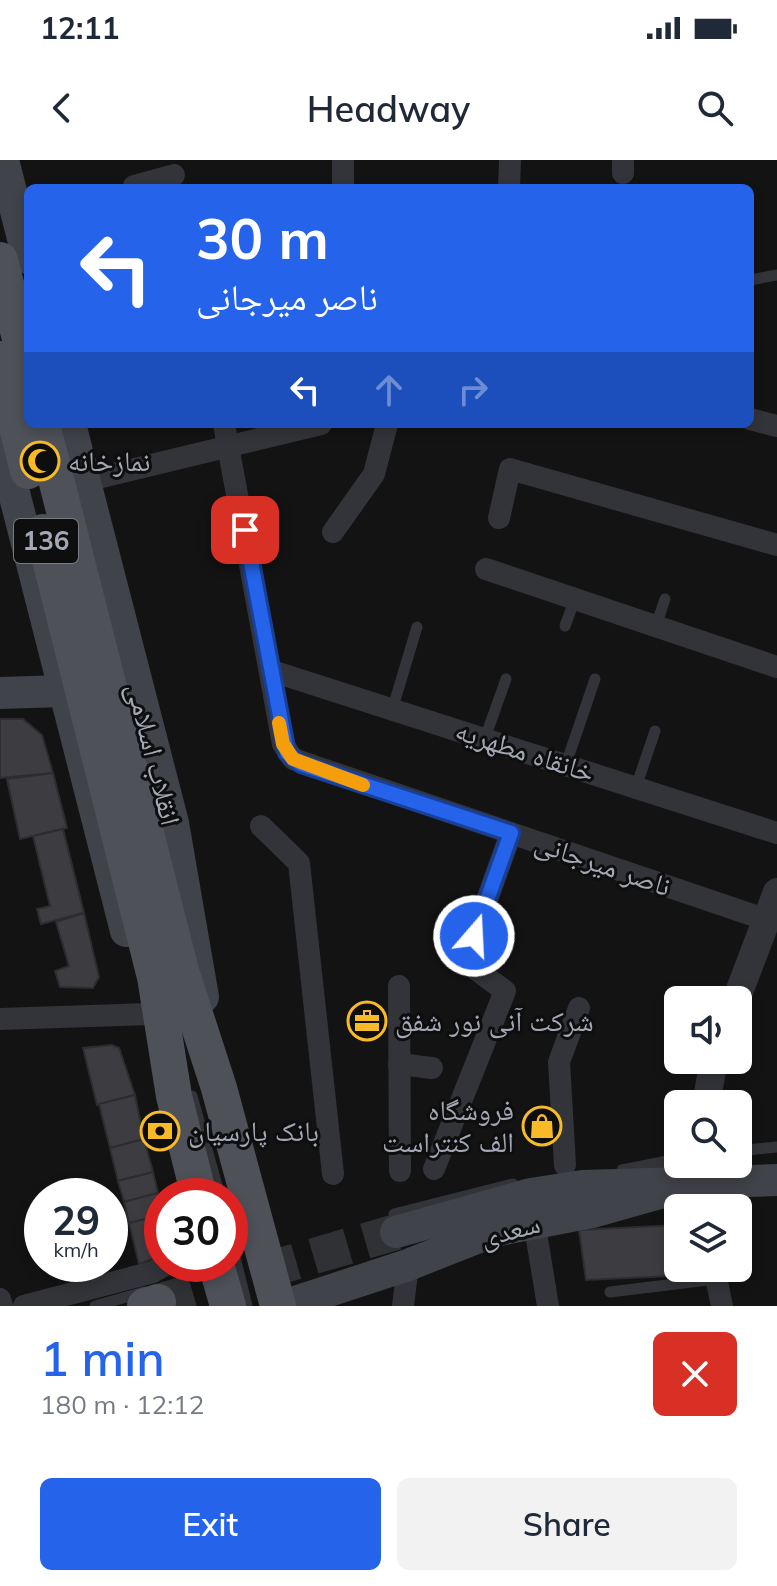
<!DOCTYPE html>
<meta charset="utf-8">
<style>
:root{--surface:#fff;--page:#f2f2f3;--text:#1f2937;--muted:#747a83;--accent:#2563eb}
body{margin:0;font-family:Mulish,"Noto Naskh Arabic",sans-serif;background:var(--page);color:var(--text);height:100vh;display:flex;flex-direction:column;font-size:30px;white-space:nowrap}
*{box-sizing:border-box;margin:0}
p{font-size:26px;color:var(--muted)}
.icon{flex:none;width:44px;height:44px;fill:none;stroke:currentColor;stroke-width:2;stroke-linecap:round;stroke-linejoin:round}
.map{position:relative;height:1146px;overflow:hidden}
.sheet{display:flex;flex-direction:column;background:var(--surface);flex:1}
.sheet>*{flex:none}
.guide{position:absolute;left:24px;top:24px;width:730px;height:244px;border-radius:12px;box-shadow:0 4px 12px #0003;background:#2563eb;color:#fff;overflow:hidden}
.buttons{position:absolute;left:664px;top:826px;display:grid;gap:16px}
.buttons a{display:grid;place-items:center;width:88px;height:88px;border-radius:12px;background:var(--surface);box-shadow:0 4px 12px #0003;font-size:40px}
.speed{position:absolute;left:24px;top:1018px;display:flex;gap:16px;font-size:40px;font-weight:700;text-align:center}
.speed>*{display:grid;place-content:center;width:104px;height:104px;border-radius:50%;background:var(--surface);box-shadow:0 4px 12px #0003;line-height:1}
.speed small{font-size:20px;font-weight:400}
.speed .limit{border:12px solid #d22;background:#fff;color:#111}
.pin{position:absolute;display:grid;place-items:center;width:68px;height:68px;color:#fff;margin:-34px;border-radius:16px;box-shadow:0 4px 12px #0006}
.me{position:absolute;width:88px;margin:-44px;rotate:19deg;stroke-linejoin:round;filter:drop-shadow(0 0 6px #0008)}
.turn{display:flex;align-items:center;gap:28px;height:168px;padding:0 40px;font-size:36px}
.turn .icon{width:104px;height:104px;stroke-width:2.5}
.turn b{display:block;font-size:56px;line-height:68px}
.lanes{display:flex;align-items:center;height:76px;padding:0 40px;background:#0003;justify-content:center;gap:40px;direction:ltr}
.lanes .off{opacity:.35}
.round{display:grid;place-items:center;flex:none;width:84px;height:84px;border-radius:12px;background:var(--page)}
.head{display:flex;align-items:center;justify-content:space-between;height:136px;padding:0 40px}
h1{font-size:48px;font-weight:600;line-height:60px;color:var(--accent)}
.button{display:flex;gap:16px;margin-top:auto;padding:16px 40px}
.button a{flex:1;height:92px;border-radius:12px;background:var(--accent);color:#fff;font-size:32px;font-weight:600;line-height:92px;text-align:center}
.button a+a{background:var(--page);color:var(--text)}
.status{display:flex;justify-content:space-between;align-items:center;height:56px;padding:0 40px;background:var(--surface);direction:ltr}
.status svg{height:22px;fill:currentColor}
header{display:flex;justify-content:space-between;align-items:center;height:104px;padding:0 40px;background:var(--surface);font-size:36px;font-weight:600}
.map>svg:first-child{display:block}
</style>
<div class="status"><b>12:11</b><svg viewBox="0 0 49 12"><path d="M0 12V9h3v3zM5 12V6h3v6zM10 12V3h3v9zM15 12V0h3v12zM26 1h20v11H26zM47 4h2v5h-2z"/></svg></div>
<header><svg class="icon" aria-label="back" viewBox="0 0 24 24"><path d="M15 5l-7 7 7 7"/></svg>Headway<svg class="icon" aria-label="search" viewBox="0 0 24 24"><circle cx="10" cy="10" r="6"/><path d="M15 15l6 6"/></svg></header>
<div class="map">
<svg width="777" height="1146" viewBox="0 0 777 1146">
<rect width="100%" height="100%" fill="#131314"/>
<g fill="#3d3d41" stroke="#2d2d30" stroke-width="2">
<path d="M0,559h23l19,16 11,38 -53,5z"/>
<path d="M53,613l14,55 -47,11 -13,-60z"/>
<path d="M63,669l21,84 -43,11 -4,-15 13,-3 -17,-70z"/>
<path d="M84,753l15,64 -6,11 -33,-1 -5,-16 14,-5 -13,-44z"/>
<path d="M112,885l7,3 16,47 -38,10 -14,-57z"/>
<path d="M135,935l9,44 -34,9 -11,-44z"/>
<path d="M144,979l9,33 -35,9 -8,-33z"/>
<path d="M153,1012l5,21 -34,9 -6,-21z"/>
<path d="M158,1033l4,22 -33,8 -5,-21z"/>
<path d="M162,1055v40l-23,9 -10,-41z"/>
<path d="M678,1065v43h33l2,6 -127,6 -7,-50z"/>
</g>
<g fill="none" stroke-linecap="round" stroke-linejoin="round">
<path stroke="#303134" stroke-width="36" stroke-dasharray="36 18" stroke-linecap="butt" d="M158,1142l238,-70"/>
<g stroke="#333439" stroke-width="11">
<path d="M750,120l27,-5"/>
<path d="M565,466l10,-27"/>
<path d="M656,466l9,-27"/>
<path d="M393,547l24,-80"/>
<path d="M485,578l21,-59"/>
<path d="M566,604l29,-85"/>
<path d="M636,627l19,-56"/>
<path d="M192,936l28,100"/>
<path d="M738,991l39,-4"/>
<path d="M622,1010l56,-11"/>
<path d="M394,1054l119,-30"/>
<path d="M230,1077l17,69"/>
<path d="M610,1132l106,-13"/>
<path d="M95,1146l49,-14"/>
</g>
<g stroke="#333439" stroke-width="22">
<path d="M623,0v13"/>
<path d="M134,26l40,-11"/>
<path d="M343,28v-28"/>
<path d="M509,28l1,-28"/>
<path d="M750,259l27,7"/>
<path d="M224,264l59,320 10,15 474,161"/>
<path d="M85,321l236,-57"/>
<path d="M499,358l11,-49 267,76"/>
<path d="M333,372l41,-58 13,-50"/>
<path d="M486,409l291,98"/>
<path d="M272,511l505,162"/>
<path d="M261,666l38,37 34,311"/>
<path d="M474,776l37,-103"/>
<path d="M399,826l1,185"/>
<path d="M0,859l150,-5"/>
<path d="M399,904l33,4"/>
<path d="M565,1005l-6,-103 20,-54"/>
<path d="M434,1009l71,-178 -39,-29"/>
<path d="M695,1023l5,25"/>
<path d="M534,1061l14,85"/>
<path d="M714,1108l8,38"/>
<path d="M0,1139l2,7"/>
<path d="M24,1146l129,-34 14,-8"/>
<path d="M403,1146l5,-41"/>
</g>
<g stroke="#333439" stroke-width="28">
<path d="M736,840l41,-108"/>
<path d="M706,944l8,-44"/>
</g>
<g stroke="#41434a" stroke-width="32">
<path d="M3,0l25,98"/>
<path d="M70,264l103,399 30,174"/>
<path d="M0,278l126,493"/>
<path d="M0,533l63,-2"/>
<path d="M396,1072l135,-38 51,-8 195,-6"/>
<path d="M283,1146l125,-41 86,-34 98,-19 103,-29"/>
</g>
<g stroke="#4f5159" stroke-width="36">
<path d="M0,100l28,110"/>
<path d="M0,199l28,112"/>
<path d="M42,264l139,547 38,117 59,218"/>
<path d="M43,372l112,445 19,119 25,100"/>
<path d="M216,1104l12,42"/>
<path d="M145,1146l13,-4"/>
</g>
</g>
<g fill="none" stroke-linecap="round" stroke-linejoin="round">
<g stroke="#184099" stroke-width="20">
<path id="route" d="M245,370l42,223 14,11 210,69 -37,103"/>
</g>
<use href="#route" stroke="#2563eb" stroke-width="14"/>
<path stroke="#f59e0b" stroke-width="14" d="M279,563l4,21 10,15 70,26"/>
</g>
<defs>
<g id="mosque-ring" transform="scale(2)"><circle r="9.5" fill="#0e0e0f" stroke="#f8bb27" stroke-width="1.5"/><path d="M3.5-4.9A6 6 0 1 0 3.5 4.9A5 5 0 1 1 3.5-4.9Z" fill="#f8bb27"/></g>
<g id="office-ring" transform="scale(2)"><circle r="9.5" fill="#0e0e0f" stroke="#f8bb27" stroke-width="1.5"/><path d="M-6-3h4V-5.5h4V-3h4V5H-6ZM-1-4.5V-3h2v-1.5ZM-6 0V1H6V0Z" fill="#f8bb27"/></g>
<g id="shop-ring" transform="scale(2)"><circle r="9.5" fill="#0e0e0f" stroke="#f8bb27" stroke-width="1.5"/><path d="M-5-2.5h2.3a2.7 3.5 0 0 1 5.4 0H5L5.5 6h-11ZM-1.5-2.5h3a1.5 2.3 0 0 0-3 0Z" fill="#f8bb27"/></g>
<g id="bank-ring" transform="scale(2)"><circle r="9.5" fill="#0e0e0f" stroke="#f8bb27" stroke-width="1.5"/><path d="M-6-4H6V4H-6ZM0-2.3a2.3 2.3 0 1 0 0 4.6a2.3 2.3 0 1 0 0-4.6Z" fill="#f8bb27"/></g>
</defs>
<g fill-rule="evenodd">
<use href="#mosque-ring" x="40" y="301"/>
<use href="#office-ring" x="367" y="861"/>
<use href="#shop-ring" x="542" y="966"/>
<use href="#bank-ring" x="160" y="971"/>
</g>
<g text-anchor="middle" stroke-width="6" stroke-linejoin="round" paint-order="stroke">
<rect fill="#0e0e0f" stroke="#777a83" stroke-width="2" x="14" y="359" width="64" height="44" rx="6"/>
<g font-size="26" font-weight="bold" fill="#a4a8b5">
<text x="46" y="390">136</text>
</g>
<g font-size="28" fill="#a4a8b5" stroke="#0e0e0f" text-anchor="start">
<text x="68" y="311">نمازخانه</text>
<text x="395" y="871">شرکت آنی نور شفق</text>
<text x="514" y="960" text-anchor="end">فروشگاه<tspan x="514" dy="32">الف کنتراست</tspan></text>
<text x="188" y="981">بانک پارسیان</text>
</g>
<g font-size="28" fill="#a4a8b5" stroke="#0e0e0f">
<text transform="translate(525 591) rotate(18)" y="10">خانقاه مطهریه</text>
<text transform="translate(154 594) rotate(76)" y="10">انقلاب اسلامی</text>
<text transform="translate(603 704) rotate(19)" y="10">ناصر میرجانی</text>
<text transform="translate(510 1070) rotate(-15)" y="10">سعدی</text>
</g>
</g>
</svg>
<div class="buttons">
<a><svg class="icon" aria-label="sound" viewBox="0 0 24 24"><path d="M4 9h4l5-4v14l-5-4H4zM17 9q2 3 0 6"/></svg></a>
<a><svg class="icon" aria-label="search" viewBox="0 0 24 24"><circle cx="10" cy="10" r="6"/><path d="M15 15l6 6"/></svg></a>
<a><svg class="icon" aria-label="layers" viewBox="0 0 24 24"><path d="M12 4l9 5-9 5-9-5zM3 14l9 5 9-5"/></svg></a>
</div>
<div class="speed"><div>29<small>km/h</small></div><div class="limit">30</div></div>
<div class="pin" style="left:245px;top:370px;background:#d93025"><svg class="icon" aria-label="arrive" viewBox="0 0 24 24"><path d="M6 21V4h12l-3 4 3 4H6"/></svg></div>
<svg class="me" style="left:474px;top:776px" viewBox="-20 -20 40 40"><circle r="17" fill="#2563eb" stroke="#fff" stroke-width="3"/><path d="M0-11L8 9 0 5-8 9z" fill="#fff"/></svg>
<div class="guide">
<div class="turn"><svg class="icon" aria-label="left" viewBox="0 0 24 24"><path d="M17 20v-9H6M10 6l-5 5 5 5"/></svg><div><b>30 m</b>ناصر میرجانی</div></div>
<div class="lanes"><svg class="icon" aria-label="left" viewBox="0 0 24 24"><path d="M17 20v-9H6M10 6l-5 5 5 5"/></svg><svg class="icon off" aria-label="ahead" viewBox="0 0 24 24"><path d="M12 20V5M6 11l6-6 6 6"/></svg><svg class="icon off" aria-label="right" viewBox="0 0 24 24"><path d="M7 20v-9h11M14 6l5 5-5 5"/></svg></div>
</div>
</div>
<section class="sheet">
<div class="head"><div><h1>1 min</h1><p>180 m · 12:12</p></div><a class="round" style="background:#d93025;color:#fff"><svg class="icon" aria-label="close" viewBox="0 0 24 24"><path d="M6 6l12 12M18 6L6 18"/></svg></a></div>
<div class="button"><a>Exit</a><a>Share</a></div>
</section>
